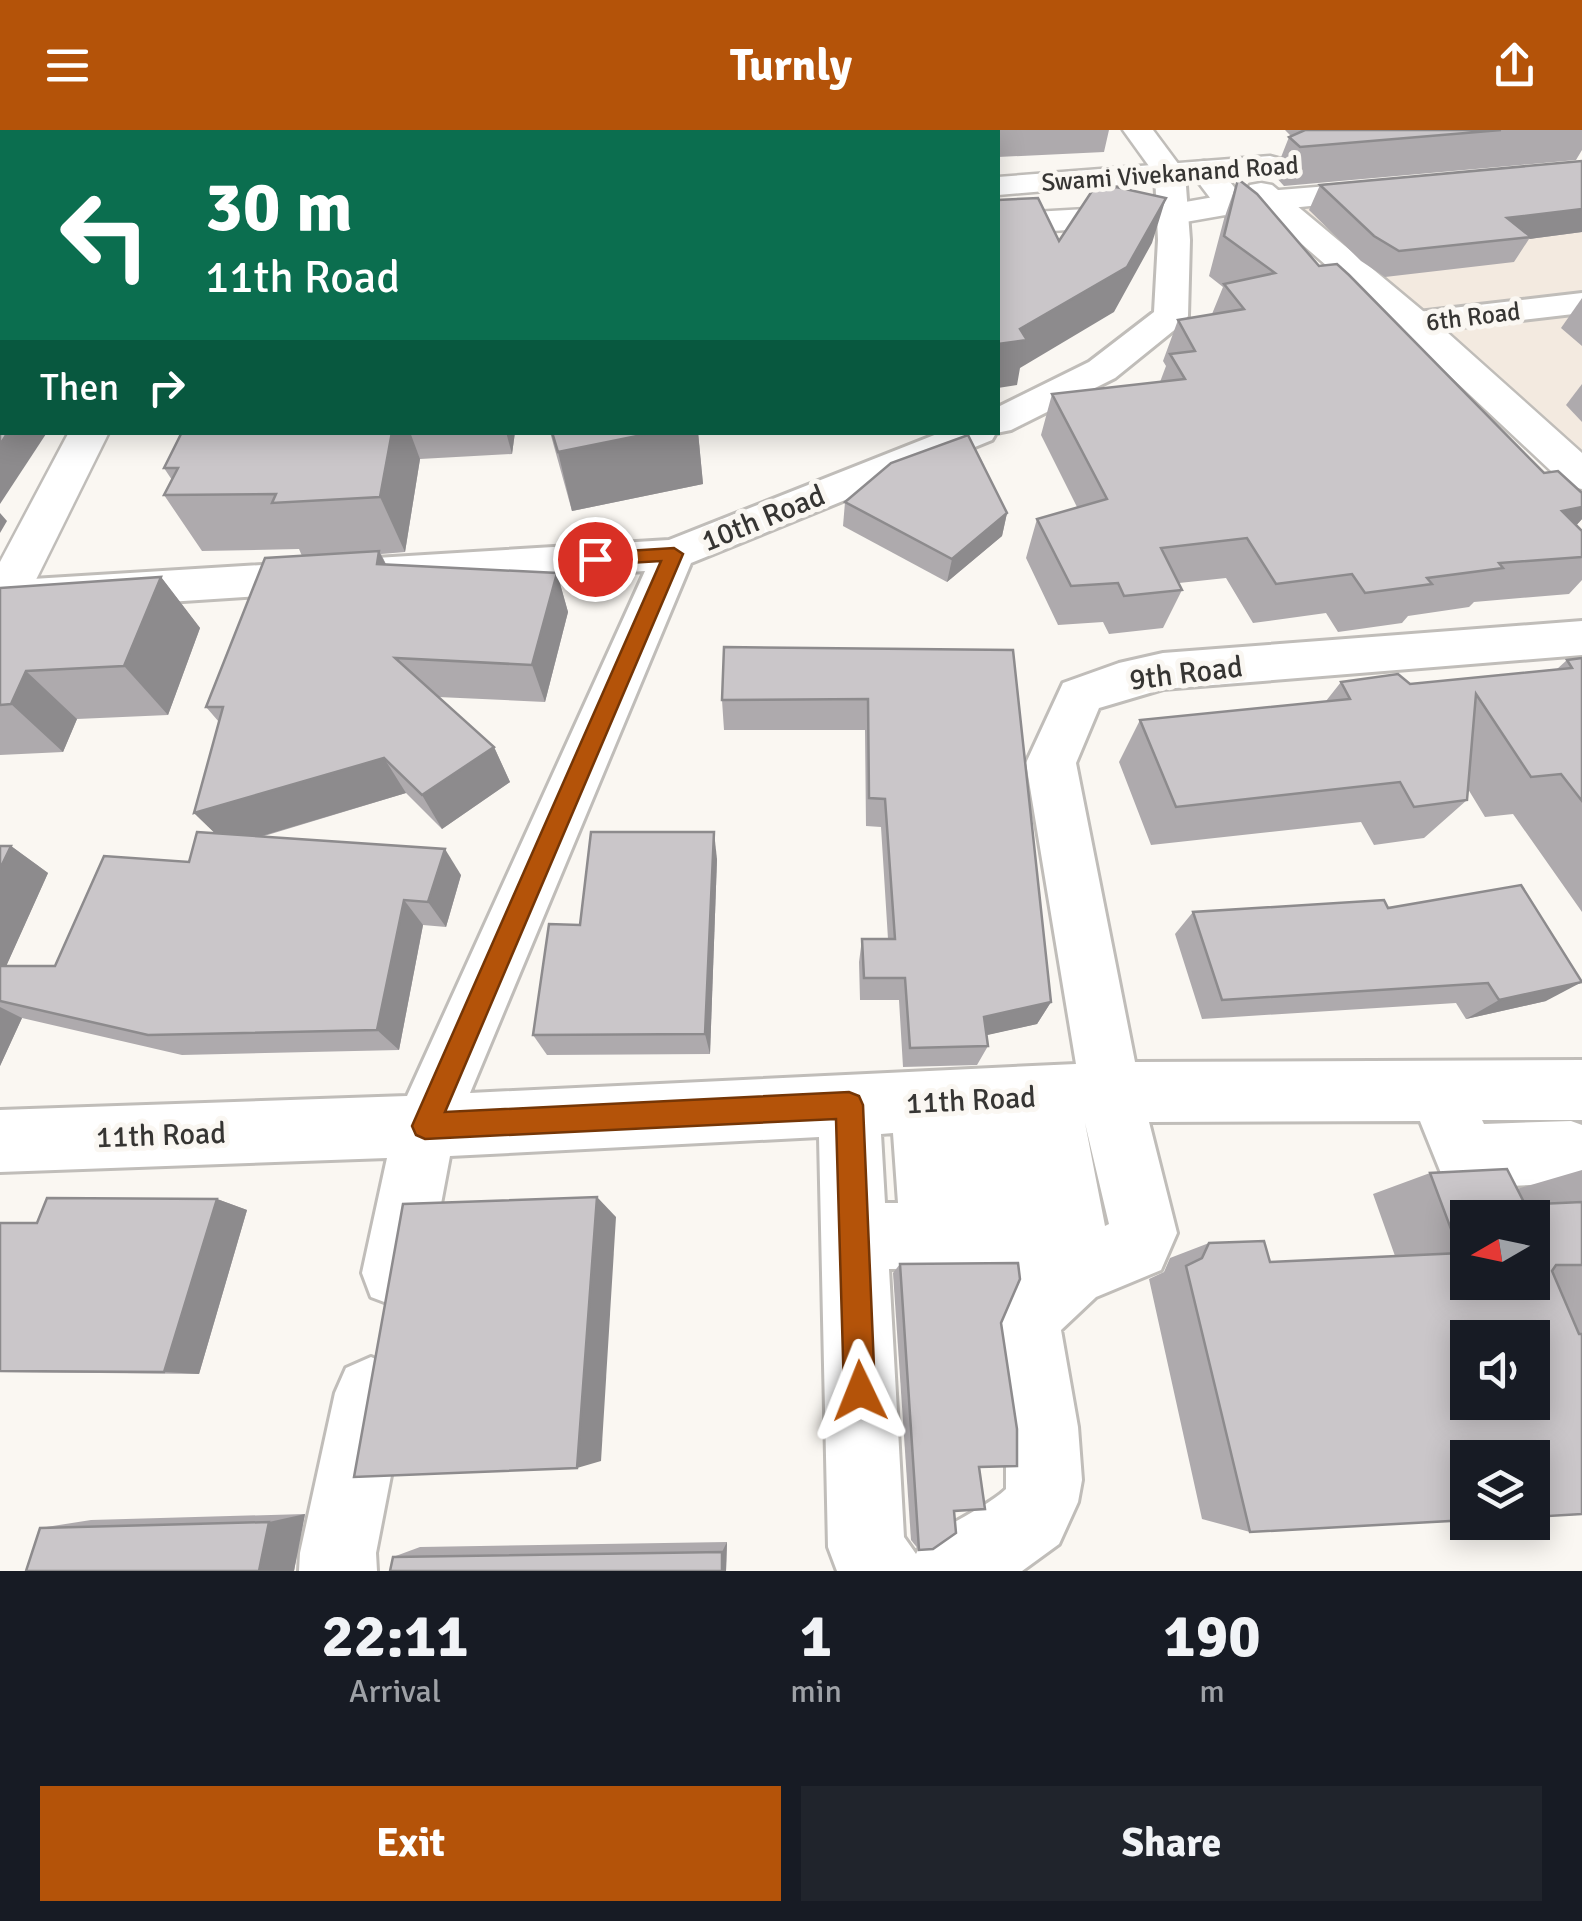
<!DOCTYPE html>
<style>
:root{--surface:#171b24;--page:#20242c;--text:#f1f3f6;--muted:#9ea1a6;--accent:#b45309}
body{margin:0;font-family:Signika,sans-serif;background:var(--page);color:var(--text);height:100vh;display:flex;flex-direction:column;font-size:38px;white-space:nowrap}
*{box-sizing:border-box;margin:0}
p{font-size:32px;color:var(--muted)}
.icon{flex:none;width:55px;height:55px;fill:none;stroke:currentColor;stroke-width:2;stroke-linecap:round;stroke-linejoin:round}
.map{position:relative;height:1441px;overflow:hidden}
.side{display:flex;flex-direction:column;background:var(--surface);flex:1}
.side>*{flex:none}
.banner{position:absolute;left:0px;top:0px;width:1000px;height:305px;box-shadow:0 5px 25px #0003;background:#0b6e4f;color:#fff;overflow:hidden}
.needle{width:65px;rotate:261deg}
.buttons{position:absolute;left:1450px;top:1070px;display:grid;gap:20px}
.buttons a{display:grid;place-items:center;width:100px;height:100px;border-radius:0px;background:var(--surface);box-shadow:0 5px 25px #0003;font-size:50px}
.pin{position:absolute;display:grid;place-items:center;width:85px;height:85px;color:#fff;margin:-42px;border:5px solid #fff;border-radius:50%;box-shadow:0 2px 10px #0007}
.me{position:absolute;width:110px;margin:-55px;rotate:358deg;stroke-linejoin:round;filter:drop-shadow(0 0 8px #0008)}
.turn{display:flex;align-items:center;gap:35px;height:210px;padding:0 40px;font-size:45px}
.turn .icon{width:130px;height:130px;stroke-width:2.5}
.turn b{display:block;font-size:70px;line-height:85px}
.then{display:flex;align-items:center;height:95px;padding:0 40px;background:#0003;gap:20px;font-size:38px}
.eta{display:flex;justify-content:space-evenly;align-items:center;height:170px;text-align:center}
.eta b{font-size:60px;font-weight:700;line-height:70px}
.button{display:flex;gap:20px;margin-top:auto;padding:20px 40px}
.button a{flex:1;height:115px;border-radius:0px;background:var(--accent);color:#fff;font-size:40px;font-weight:700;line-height:115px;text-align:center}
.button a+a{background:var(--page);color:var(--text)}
header{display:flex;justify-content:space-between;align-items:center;height:130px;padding:0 40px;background:var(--accent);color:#fff;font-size:45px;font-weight:700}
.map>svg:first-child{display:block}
</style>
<header><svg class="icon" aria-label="menu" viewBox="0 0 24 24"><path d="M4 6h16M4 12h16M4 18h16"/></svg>Turnly<svg class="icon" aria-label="share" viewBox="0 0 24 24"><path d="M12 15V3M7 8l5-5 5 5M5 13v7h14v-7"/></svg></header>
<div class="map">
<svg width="1582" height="1441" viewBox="0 0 1582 1441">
<rect width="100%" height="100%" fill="#faf7f2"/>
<path fill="#f3eae0" d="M1582,57v282l-287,-260z"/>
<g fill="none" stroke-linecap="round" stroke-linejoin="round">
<g stroke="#c0bdb9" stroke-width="6">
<g id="minor">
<path d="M1170,34l10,3 5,6 5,67 -2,76 -5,7 -68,55 -104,52 -15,3 -4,7 -301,123 -221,530 606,-29 -50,-301 37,-80 56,-20 44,-10 419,-32v34l-419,34 -64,19 -23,55 59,299 447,-2v60h-100l2,4 87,-3 11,4v54l-11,4 -61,3 13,32h-55v22l-48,-119 -271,1 28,111 -16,37 -65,27 -35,33 17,97 4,53 -4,22 -19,42 -37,27h-185l-9,-24 -9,-410 -369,19 -22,117 -9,24 -24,9 -24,-9 -9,-24 25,-115 -387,14v-62l407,-14 238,-525 -645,42v-32l669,-41 273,-108h56v-25l91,-45 65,-50 4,-72 -3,-67 5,-6zM1085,993l24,101 -4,2zM893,1003l5,70h-13l-4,-69zM1007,1138l3,19 -18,41 14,99v62c-21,21 -81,43 -90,65l-12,-17 -15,-268z"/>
<path d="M1582,163v20l-216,25 -12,-3 -5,-7 5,-7 12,-3z"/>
<path d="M371,1227l25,11 11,25 -31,160 1,18h-78l1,-18 35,-160 11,-25z"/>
</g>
</g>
<g stroke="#c0bdb9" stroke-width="5">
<g id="tertiary">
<path d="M1123,0h30l32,43 -4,7h-22z"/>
<path d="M1204,31l11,2 27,34 48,40 5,7 -5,7h-24l-46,-40 -31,-41 4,-7z"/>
<path d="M1261,53l11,2 157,131 153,137v36l-15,-3 -164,-154 -153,-133 -5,-7 5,-7z"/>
<path d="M69,302h40l-86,174 -7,12 -16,5v-61z"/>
</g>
</g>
<g stroke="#c0bdb9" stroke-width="5">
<g id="primary">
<path d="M1270,26l11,3 4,6 -4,6 -283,24v-18z"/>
<path d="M1390,51l11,2 5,7 -5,7 -170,17 -57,10 -176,10v-20l176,-10 57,-10z"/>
<path d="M2,103v20l-2,1v-20z"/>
</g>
</g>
<use href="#minor" fill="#fff" fill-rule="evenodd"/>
<use href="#tertiary" fill="#fff" fill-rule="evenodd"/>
<use href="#primary" fill="#fff" fill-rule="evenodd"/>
</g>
<g fill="#aeaaad" fill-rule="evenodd">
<path d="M0,0l2,2v100h-2z"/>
<path d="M960,0h149l-5,22 -106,5v-25h-37z"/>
<path d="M1285,0h297v20l-6,10 -292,26 -10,-11 15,-38 2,-1z"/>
<path d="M1582,31v71l-53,7 -15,23 -129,15 -24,-16 -52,-51 11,-25z"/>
<path d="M1238,49l81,87 225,207 38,20v26l-6,6 6,6v49l-13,14 -95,8 -5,5 -61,9 -6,7 -64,9 -12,-19 -73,10 -27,-45 -47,5 3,7 -19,38 -54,6 -6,-12 -45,3 -32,-67 11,-39 40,-12 -36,-72 11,-41 108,-12 6,-16 -3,-5 15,-41 34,-6 11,-27 -14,-11 15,-57z"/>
<path d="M1582,168v48l-21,-18z"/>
<path d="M1582,254v38l-16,-17z"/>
<path d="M182,302h333l-3,22 -92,5 -15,93 -24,2 5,10 171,9 11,39 -23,90 -107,-5 56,50 16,35 -68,47 -36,-36 -145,44 200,38 -15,52 -23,-2 -24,125 -217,5 -160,-37 -22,48v-220h11l37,27 -42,93h49l134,-104 26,-29 -21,-20 25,-91 -13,-15 96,-151 -3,-7 -97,2 -38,-56 8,-15 -8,-12z"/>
<path d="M550,302h148l5,52 -131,27z"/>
<path d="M845,372l162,11 -5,23 -55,46 -104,-56z"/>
<path d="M161,447l39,51 -32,87 -91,4 -14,33 -63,3v-167z"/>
<path d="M1013,520l38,352 -14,22 -51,11 2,11 -11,19 -74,2 -4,-67h-39l-1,-38 3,-23h26l-7,-112 -15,-1 -1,-96h-141l-2,-30z"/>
<path d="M1582,528v254l-69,-98 -28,3 -17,-28 -1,11 -43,38 -50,7 -13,-23 -210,23 -32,-83 21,-42 186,-19 15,-19 69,2 147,-15 10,-9z"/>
<path d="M717,729l-7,195 -163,1 -14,-20 47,-110z"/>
<path d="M1388,778l158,93 -80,18 -10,-16 -254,16 -27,-85 18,-22z"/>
<path d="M1582,1040v344l-332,18 -48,-13 -53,-240 15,-7 6,-14 39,-15 61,19 125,-6 -22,-62 57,-21 87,16zM1468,1088h64v64z"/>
<path d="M217,1069l30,11 -48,164 -199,-2v-149h37z"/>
<path d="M900,1134l101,59 -47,188 -35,39 -8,-10 -18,-267z"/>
<path d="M305,1384l-11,57 -254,-43 51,-8z"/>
<path d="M727,1412l-1,29 -333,-14 27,-10z"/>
</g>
<g fill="#8d8b8d">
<path d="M1166,68l-14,45 -38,69 -94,56 -3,17 -19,3v-44l22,-15z"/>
<path d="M1582,79v23l-53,7 2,-2 -24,-19z"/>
<path d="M8,302h36l2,2 -46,70v-59z"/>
<path d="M392,302h18l10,27 -15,93 -25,-55z"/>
<path d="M506,302h9l-3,22z"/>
<path d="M657,302h41l5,52 -131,27 -14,-59z"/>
<path d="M1582,377v12l-23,26 3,-34z"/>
<path d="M0,383l7,8 -7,12z"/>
<path d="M1007,383l-5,23 -55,46 5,-23z"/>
<path d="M379,421l20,40 -22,-27z"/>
<path d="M557,443l11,39 -23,90 -13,-37z"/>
<path d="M161,447l39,51 -32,87 -44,-49z"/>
<path d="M26,541l51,48 -14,33 -52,-48z"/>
<path d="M494,617l16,35 -68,47 -20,-34z"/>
<path d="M384,628l22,35 -178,53 -34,-33z"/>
<path d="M714,702l3,27 -7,195 -5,-20z"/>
<path d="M11,716l37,27 -48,107v-111z"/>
<path d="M445,719l16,26 -15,52 -18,-25z"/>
<path d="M404,770l19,25 -24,125 -22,-20z"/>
<path d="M1582,852l-36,19 -80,18 33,-19z"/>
<path d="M1051,872l-14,22 -63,14 10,-21z"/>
<path d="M0,877l22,11 -22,48z"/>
<path d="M597,1067l19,20 -15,244 -24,7z"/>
<path d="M217,1069l30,11 -48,164 -35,-2z"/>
<path d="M305,1384l-11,57h-35l10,-49z"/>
<path d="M727,1412l-1,29h-4v-19z"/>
</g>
<g fill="#cac6c9" stroke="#8d8b8d" stroke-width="2.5" fill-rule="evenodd">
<path d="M0,0h171l3,2h-172v69h-2z"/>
<path d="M256,0h571v2h-572z"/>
<path d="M1305,0h196l-201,17 -11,-10z"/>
<path d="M1582,31v48l-75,9 24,19 -132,14 -25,-15 -54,-51z"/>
<path d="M1238,49l19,15 62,72 18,-2 12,11 195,198 14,-2 24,22v14l-20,4 20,20v26l-83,6 4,5 -76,10 5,6 -67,9 -13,-19 -76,10 -29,-46 -86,10 21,42 -58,6 -6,-13 -47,3 -34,-67 70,-20 -55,-105 133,-15 -15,-25 25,-3 -17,-31 66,-11 -20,-25 51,-11 -51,-37z"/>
<path d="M1116,57l50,11 -39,69 -107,62 7,11 -29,4v-144l40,-2 21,43 35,-53z"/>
<path d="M0,139h2v163h6l-8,13z"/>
<path d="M182,302h210l-12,65 -108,6 4,-9 -112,1 14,-27h-14z"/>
<path d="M552,302h105l-99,20z"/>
<path d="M968,305l39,78 -55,46 -107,-57 46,-39z"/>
<path d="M379,421l-2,13 180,9 -25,92 -137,-7 99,89 -72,48 -38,-37 -190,55 29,-106h-17l59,-149z"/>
<path d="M161,447l-37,89 -98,5 -15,33 -11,1v-117z"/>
<path d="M724,517l289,3 38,352 -67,15 4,29 -78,2 -5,-70h-41l-2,-39h33l-10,-140 -16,-1 -1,-99 -146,1z"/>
<path d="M1582,528v143l-21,-27 -30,3 -55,-83 -9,106 -53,7 -14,-25 -224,25 -36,-87 210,-21 -9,-17 57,-8 12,10 162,-16 -5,-8z"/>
<path d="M197,702l248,17 -17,53 -24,-2 -27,130 -229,5 -148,-34v-35h55l49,-110 85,6z"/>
<path d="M591,702h123l-9,202 -172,1 16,-111 31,1z"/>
<path d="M0,716h11l-11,23z"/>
<path d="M1521,755l61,97 -83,18 -11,-17 -266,17 -29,-88 191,-12 4,8z"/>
<path d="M1507,1039l25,49h-64v64h64v-62l5,7 2,-23 43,-2v63h-26l-4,6 27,63h3v180l-50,3v-59h-64v62l-218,12 -64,-266 16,-8 7,-15 55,-2 6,21 190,-9 -30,-80zM1468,1208h64v64h-64z"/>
<path d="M597,1067l-20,271 -223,9 49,-273z"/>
<path d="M47,1068l170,1 -53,173 -164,-1v-148h37z"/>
<path d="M1018,1133l2,16 -19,44 16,106v37l-38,1 6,42 -31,2 2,22 -23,16 -14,1 -19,-286z"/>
<path d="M269,1392l-10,49h-233l14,-43z"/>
<path d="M722,1422v19h-332l3,-14z"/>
</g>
<path fill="#b45309" stroke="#753606" stroke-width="2.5" d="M674,418l9,6 -238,558 404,-20 10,4 4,9 12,286 -5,11 -10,4 -11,-4 -5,-11 -8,-272 -411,20 -9,-4 -4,-9 249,-565 -66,4 -9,-6 9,-6z"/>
<g text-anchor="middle" stroke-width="10" stroke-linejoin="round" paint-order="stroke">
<g font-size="25" fill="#363533" stroke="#faf7f2">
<text transform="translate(1170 43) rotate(-4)" y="9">Swami Vivekanand Road</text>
<text transform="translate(1473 186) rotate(-7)" y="9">6th Road</text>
</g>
<g font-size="30" fill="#363533" stroke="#faf7f2">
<text transform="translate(763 388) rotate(-22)" y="10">10th Road</text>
<text transform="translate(1186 543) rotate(-7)" y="10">9th Road</text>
<text transform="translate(971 970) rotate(-3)" y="10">11th Road</text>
<text transform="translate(161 1005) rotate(-2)" y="10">11th Road</text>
</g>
</g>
</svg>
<div class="buttons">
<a><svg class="needle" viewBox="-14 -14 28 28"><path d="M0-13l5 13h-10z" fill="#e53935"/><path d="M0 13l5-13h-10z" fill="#9ea1a6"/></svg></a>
<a><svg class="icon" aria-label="sound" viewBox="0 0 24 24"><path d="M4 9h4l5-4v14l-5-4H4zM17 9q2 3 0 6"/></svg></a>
<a><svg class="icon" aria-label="layers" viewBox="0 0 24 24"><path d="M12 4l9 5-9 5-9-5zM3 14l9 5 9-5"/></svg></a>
</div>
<div class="pin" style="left:595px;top:429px;background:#d93025"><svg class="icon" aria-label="arrive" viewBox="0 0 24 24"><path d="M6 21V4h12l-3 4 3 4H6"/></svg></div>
<svg class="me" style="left:860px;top:1261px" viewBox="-20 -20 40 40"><path d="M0-17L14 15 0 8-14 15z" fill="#b45309" stroke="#fff" stroke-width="4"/></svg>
<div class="banner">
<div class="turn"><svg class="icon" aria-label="left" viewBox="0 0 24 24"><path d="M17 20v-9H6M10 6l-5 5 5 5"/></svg><div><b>30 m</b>11th Road</div></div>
<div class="then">Then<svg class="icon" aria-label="right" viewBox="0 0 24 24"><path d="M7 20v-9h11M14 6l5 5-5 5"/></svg></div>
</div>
</div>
<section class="side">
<div class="eta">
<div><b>22:11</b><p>Arrival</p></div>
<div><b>1</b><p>min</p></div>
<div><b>190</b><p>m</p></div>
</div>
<div class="button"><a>Exit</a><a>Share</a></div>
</section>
